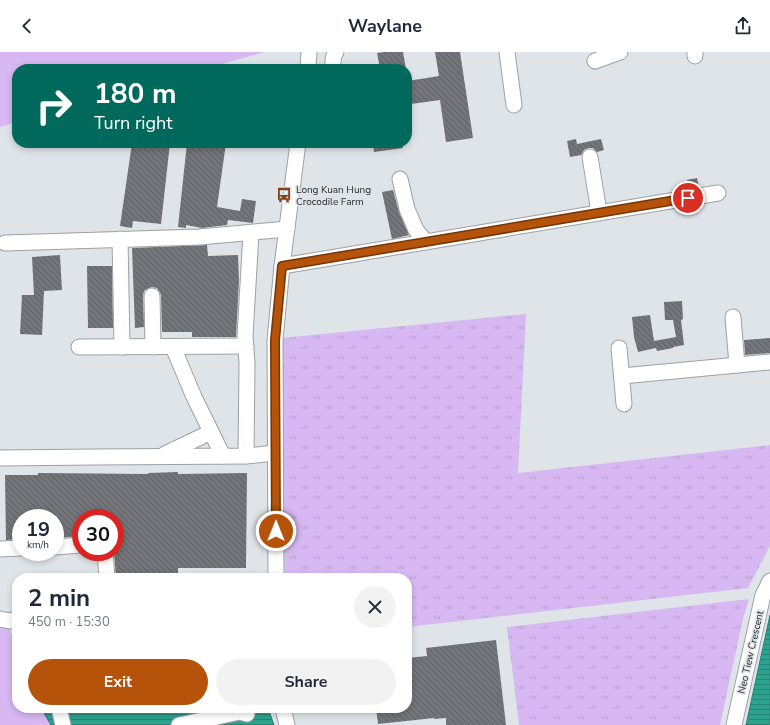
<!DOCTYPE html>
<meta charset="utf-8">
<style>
:root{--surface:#fff;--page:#f2f2f3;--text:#1f2937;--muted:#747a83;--accent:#b45309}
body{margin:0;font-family:"Nunito Sans",sans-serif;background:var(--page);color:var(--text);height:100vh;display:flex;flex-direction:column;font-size:15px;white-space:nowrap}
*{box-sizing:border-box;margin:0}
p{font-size:13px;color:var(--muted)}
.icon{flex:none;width:22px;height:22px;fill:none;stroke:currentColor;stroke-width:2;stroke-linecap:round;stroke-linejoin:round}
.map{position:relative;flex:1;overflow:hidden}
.sheet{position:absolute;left:12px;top:521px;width:400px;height:140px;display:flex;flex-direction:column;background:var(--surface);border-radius:16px;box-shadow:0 2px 6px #0003}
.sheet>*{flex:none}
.guide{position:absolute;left:12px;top:12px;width:400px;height:84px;border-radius:16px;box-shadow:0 2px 6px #0003;background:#00695c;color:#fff;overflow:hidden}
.speed{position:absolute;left:12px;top:457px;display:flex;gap:8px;font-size:20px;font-weight:700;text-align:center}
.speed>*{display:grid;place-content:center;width:52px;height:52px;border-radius:50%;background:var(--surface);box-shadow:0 2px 6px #0003;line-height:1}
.speed small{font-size:10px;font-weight:400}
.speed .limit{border:6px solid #d22;background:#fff;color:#111}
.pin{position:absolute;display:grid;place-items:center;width:34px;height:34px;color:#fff;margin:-17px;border:2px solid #fff;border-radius:50%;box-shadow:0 1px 4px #0007}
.me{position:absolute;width:44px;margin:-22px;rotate:0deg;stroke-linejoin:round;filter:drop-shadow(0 0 3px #0008)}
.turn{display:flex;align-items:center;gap:14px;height:84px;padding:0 16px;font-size:18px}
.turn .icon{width:52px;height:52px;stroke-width:2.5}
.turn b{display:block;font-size:28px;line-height:34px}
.round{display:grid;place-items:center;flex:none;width:42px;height:42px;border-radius:21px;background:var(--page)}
.summary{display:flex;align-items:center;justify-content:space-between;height:68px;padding:0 16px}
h1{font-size:24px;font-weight:700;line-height:30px}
.primary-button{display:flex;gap:8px;margin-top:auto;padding:8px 16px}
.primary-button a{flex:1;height:46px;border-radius:24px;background:var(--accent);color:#fff;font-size:16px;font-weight:700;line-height:46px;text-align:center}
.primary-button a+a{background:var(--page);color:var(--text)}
header{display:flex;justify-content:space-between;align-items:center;height:52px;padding:0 16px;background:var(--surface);font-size:18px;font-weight:700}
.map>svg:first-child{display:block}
</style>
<header><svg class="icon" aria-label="back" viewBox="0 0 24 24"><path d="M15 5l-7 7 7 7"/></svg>Waylane<svg class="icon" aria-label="share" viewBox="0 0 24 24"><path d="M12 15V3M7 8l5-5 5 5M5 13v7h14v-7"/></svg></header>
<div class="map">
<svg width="770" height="673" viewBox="0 0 770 673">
<defs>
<pattern id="grass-tufts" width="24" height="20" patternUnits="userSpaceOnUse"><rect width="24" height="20" fill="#d7b8f2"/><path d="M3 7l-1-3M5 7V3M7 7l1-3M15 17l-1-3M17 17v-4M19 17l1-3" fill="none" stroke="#b99ed0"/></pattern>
<pattern id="water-rules" width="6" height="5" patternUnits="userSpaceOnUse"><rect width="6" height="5" fill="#2ca38f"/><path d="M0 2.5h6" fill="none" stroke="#268575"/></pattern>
<pattern id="building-back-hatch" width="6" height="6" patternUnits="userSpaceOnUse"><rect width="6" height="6" fill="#74757a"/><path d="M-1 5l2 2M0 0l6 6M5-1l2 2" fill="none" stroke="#5f6064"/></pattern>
</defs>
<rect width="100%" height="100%" fill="#dfe4e9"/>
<g fill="url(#grass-tufts)">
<path d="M526,262l-8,159 252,-28v101l-22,42 -341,39v-49h-122l-3,-240z"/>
<path d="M749,547l-6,20 -23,106h-201l-12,-98z"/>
</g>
<g fill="#d7b8f2">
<path d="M0,0h265l-61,17h-187v53l-17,5z"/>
<path d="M0,557l17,37v62h26l3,7 5,10h-51z"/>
</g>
<g fill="url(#water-rules)" stroke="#2b7f71">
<path d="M770,563v110h-24z"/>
<path d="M43,656h225l6,17h-223l-6,-10z"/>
</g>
<g fill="url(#building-back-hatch)">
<path d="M384,0h19l3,17h-26l-3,-16z"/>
<path d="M435,0h25l13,86 -27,4 -6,-42 -29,4 -3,-23 31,-5z"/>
<path d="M576,87l1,5 24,-5 3,11 -7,2 -4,-4h-5l-4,2 -3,5 -11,2 -3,-16z"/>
<path d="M132,91h38l-9,81 -28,-3 -1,7 -12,-2z"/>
<path d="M187,91h39l-9,64 23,4 2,-12 14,2 -3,22 -25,-3 -1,5 -25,3 -16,-3v3l-8,-1z"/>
<path d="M373,91h29l1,5 -29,4z"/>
<path d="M697,126l2,9 -11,2 -1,-9z"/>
<path d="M393,138l6,22 10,23 -17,4 -10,-47z"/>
<path d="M207,193l1,11 30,-1 1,25 -3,57h-44v-5h-30l-1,-37 -2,-4 -2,-3 -5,-1 -5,2 -3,2 -1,5 1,31 -9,1 -3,-80z"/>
<path d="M60,203l2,35 -18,1 -2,44 -22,-1 2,-39h12l-2,-38z"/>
<path d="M87,214h25l1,62h-25z"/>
<path d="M682,249l1,18 -2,1 3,25 -11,2v1l-16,3 -1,-3 -18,4 -4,-15 -2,-20 18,-2 4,26 22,-4 -3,-17h-8l-1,-18z"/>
<path d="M770,286v15l-25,2 -1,-15z"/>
<path d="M178,420v2l69,-1 -1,95h-68v10h-62l-2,-26h1v-34h-34v18l-26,2v-20h-34v21l-15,1 -1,-65h33v-2l110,1v-1z"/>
<path d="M496,588l10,85h-60v-7l-12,1v-1l-56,6 -2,-16h31v-50l20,-2 -1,-8z"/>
</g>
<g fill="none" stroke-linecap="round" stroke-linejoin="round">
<g stroke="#9ca1a5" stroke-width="17">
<g id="minor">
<path d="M507,0l7,53"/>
<path d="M695,4v-4"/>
<path d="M595,9l25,-9"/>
<path d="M308,17l1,-17"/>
<path d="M333,17c0,-6 -1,-12 3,-17"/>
<path d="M590,105l9,55"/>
<path d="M400,127l7,30 9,21 10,12"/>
<path d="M120,187l2,108"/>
<path d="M5,191l195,-6 87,-8"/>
<path d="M282,214l436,-73"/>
<path d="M152,244l1,51"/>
<path d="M733,265l4,48"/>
<path d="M79,295l167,-1"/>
<path d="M173,295l21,50 29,59"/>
<path d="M619,296l5,56"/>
<path d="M622,324l148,-14"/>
<path d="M165,402l46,-22"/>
<path d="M246,404l1,-93 -2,-27 6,-103"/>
<path d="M0,406l95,-1 151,-1 29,-3"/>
<path d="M55,495l26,-2"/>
<path d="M0,497l21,-1"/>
<path d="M105,500l2,26"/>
<path d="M276,526l-1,-238 7,-74 16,-123"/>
<path d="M0,567l10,2 7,-2"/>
<path d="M59,656l4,17"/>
<path d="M283,656l4,17"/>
<path d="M179,673l61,-13 7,2"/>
<path d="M734,673l29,-130 7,-14"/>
</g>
</g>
<use href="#minor" stroke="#fff" stroke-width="15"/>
</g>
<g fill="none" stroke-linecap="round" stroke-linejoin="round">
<g stroke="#753606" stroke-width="10">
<path id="route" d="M276,479l-1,-191 7,-74 406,-68"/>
</g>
<use href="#route" stroke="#b45309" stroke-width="7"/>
</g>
<defs>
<g id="bus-bare" transform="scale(1.2)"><path d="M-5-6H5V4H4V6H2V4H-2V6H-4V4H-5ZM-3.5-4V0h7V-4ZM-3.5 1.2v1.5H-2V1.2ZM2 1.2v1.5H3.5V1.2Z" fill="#87401c" stroke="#dfe4e9" stroke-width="2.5" paint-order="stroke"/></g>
</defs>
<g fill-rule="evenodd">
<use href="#bus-bare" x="284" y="143"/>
</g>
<g text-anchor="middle" stroke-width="3" stroke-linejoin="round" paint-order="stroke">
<g font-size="10" fill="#282a2b" stroke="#dfe4e9" text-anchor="start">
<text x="296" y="141">Long Kuan Hung<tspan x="296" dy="12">Crocodile Farm</tspan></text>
</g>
<g font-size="10" fill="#282a2b" stroke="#dfe4e9">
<text transform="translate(750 600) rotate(-77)" y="4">Neo Tiew Crescent</text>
</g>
</g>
</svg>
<div class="speed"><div>19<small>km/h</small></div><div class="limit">30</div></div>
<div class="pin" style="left:688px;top:146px;background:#d93025"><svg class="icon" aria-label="arrive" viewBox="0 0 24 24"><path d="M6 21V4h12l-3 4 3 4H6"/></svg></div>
<svg class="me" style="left:276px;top:479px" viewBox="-20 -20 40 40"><circle r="17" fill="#b45309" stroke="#fff" stroke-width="3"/><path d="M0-11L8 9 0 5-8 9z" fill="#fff"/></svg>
<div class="guide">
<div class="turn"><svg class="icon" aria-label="right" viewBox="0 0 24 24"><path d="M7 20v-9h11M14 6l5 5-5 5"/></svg><div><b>180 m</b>Turn right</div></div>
</div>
<section class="sheet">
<div class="summary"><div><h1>2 min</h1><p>450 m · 15:30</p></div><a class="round"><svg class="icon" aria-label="close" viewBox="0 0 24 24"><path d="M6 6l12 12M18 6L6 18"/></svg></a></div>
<div class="primary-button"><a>Exit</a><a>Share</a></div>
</section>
</div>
